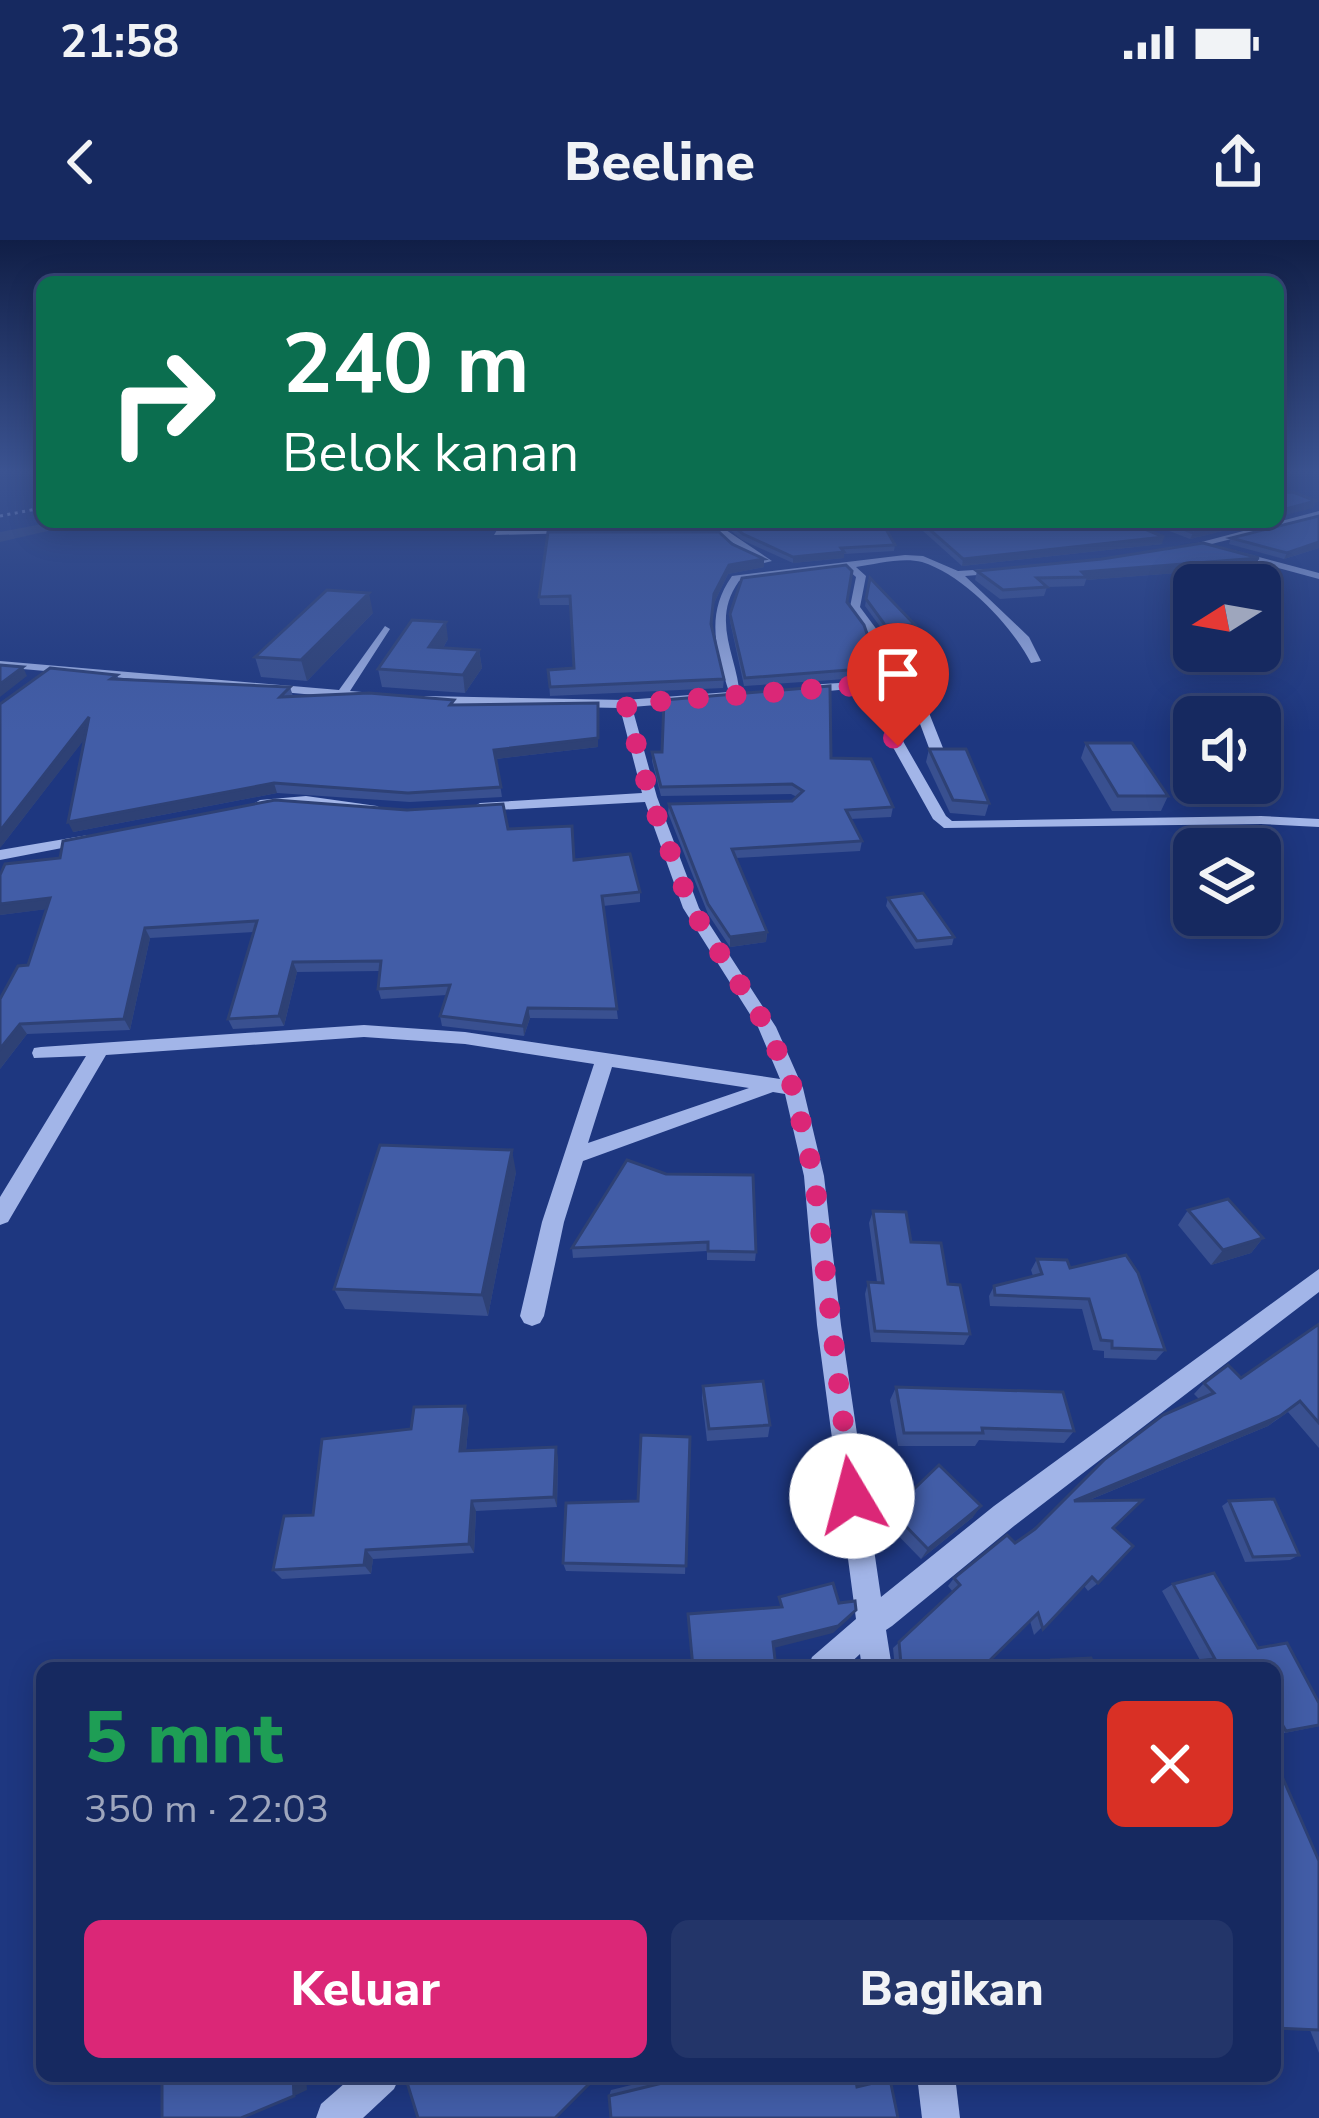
<!DOCTYPE html>
<html lang="id">
<meta charset="utf-8">
<style>
:root{--surface:#162960;--page:#233569;--text:#f1f3f6;--muted:#9ea6bd;--line:#354575;--accent:#db2777}
body{margin:0;font-family:"Nunito Sans",sans-serif;background:var(--page);color:var(--text);height:100vh;display:flex;flex-direction:column;font-size:45px;white-space:nowrap}
*{box-sizing:border-box;margin:0}
p{font-size:39px;color:var(--muted)}
.icon{flex:none;width:66px;height:66px;fill:none;stroke:currentColor;stroke-width:2;stroke-linecap:round;stroke-linejoin:round}
.map{position:relative;flex:1;overflow:hidden}
.sheet{position:absolute;left:36px;top:1422px;width:1245px;height:420px;display:flex;flex-direction:column;background:var(--surface);border-radius:18px;box-shadow:0 6px 30px #0003,0 0 0 3px var(--line)}
.sheet>*{flex:none}
.top-card{position:absolute;left:36px;top:36px;width:1248px;height:252px;border-radius:18px;box-shadow:0 6px 30px #0003,0 0 0 3px var(--line);background:#0b6e4f;color:#fff;overflow:hidden}
.needle{width:78px;rotate:259deg}
.buttons{position:absolute;left:1173px;top:324px;display:grid;gap:24px}
.buttons a{display:grid;place-items:center;width:108px;height:108px;border-radius:18px;background:var(--surface);box-shadow:0 6px 30px #0003,0 0 0 3px var(--line);font-size:60px}
.pin{position:absolute;display:grid;place-items:center;width:102px;height:102px;color:#fff;margin:-123px -51px;border-radius:50% 50% 50% 0;rotate:-45deg;box-shadow:0 0 12px #0007}
.pin .icon{rotate:45deg}
.me{position:absolute;width:132px;margin:-66px;rotate:352deg;stroke-linejoin:round;filter:drop-shadow(0 0 9px #0008)}
.turn{display:flex;align-items:center;gap:42px;height:252px;padding:0 48px;font-size:54px}
.turn .icon{width:156px;height:156px;stroke-width:2.5}
.turn b{display:block;font-size:84px;line-height:102px}
.round{display:grid;place-items:center;flex:none;width:126px;height:126px;border-radius:18px;background:var(--page)}
.head{display:flex;align-items:center;justify-content:space-between;height:204px;padding:0 48px}
h1{font-size:72px;font-weight:800;line-height:90px;color:#1e9e55}
.primary-button{display:flex;gap:24px;margin-top:auto;padding:24px 48px}
.primary-button a{flex:1;height:138px;border-radius:18px;background:var(--accent);color:#fff;font-size:48px;font-weight:800;line-height:138px;text-align:center}
.primary-button a+a{background:var(--page);color:var(--text)}
.status{display:flex;justify-content:space-between;align-items:center;height:84px;padding:0 60px;background:var(--surface);direction:ltr}
.status svg{height:33px;fill:currentColor}
header{display:flex;justify-content:space-between;align-items:center;height:156px;padding:0 48px;background:var(--surface);font-size:54px;font-weight:800}
.map>svg:first-child{display:block}
</style>
<div class="status"><b>21:58</b><svg viewBox="0 0 49 12"><path d="M0 12V9h3v3zM5 12V6h3v6zM10 12V3h3v9zM15 12V0h3v12zM26 1h20v11H26zM47 4h2v5h-2z"/></svg></div>
<header><svg class="icon" aria-label="back" viewBox="0 0 24 24"><path d="M15 5l-7 7 7 7"/></svg>Beeline<svg class="icon" aria-label="share" viewBox="0 0 24 24"><path d="M12 15V3M7 8l5-5 5 5M5 13v7h14v-7"/></svg></header>
<div class="map">
<svg width="1319" height="1878" viewBox="0 0 1319 1878">
<rect width="100%" height="100%" fill="#1e3780"/>
<g fill="none" stroke-linecap="round" stroke-linejoin="round">
<path fill="#33467c" fill-rule="evenodd" d="M53,282h34l-87,20v-10z"/>
<path stroke="#a2b5e8" stroke-width="3" stroke-dasharray="3 4.5" stroke-linecap="butt" d="M0,276l42,-8"/>
<g fill="#a2b5e8" fill-rule="evenodd">
<path d="M1319,271v6l-143,36 -5,-3z"/>
<path d="M497,290h75l5,3 -83,2z"/>
<path d="M693,290h33l46,31 -8,2 -43,-28h-31z"/>
<path d="M1233,310l86,23v6l-89,-24z"/>
<path d="M905,315l18,1 35,15 47,-3 -3,5 -37,3 64,61 12,24 -10,2c-19,-37 -67,-88 -109,-101 -20,-5 -46,2 -66,5l10,9 -6,31 23,31 19,7 41,103 -2,3 -12,-3 -23,-62 -34,1 74,129 6,5 309,-5 58,3v8l-58,-3 -317,4 -11,-9 -73,-131 -53,5 -6,-4 6,-4 96,-6 -12,-32 -16,-5 -25,-35 6,-30 -10,-9 -107,13c-29,41 -1,75 1,117l-108,9 25,90 42,111 77,119 27,61 21,88 17,149 40,272 113,-91 325,-237v23l-305,234 -122,100 -6,4 6,38h-30l-2,-14 -15,14h-37l4,-11 44,-38 -39,-294 -13,-149 -19,-82 -12,-2 -190,69 -19,61 -20,94 -4,7 -8,3 -8,-3 -4,-7 22,-94 52,-158 -129,-20 -101,-7 -258,18 -98,167 -8,3v-28l86,-141 -52,2 -2,-5 2,-5 7,-1 323,-22 101,7 315,47 -22,-52 -75,-119 -38,-106 -165,9 -7,-4 7,-4 162,-10 -22,-85 -195,-4 -6,-4 6,-4 200,4 104,-8c-13,-42 -24,-78 3,-116zM612,827l137,21 -161,55z"/>
<path d="M385,386l5,3 -40,62 36,3 2,3 -6,4 -382,-34v-6l339,29z"/>
<path d="M306,556l71,10 7,4 -7,4 -71,-10 -46,4 -7,-4 7,-4z"/>
<path d="M88,595l5,1v6l-93,18v-10z"/>
<path d="M353,1836h47l-6,13 -31,29h-47l5,-14z"/>
<path d="M917,1836h38l5,42h-38z"/>
</g>
</g>
<g fill="#395090">
<path d="M1319,276v32l-35,11 -55,-15 2,-6z"/>
<path d="M552,282h330l13,23 -1,6 -50,3v4l-51,5 -51,-23 -19,-16 -171,1z"/>
<path d="M913,282h215l34,22 -200,22z"/>
<path d="M1146,282h112l-68,17z"/>
<path d="M732,304l32,15v8l-36,7 -14,29 -2,23 12,53 -1,9 -173,8 -2,-26 26,-2 -4,-63h-30l-1,-8z"/>
<path d="M1259,318l-4,9 -169,13 -2,6 -37,1 -3,9 -44,3 -25,-19 2,-9z"/>
<path d="M870,338l45,47 -1,6 -30,1 -19,-26z"/>
<path d="M848,362l28,58 -1,8h-13l-1,10 -117,8 -14,-65v-7z"/>
<path d="M373,373l-66,68 -46,-4 -6,-20z"/>
<path d="M448,399l-5,9 36,2 3,18 -17,25 -83,-6 -4,-18z"/>
<path d="M117,435l2,5 171,7 3,9 161,8 144,43 -102,12 6,38 -92,5 -133,-9 -204,39 12,-94 -85,110z"/>
<path d="M1086,503l82,53 -7,15h-49l-31,-53z"/>
<path d="M929,509l60,54 -4,13 -35,-3 -24,-51z"/>
<path d="M652,512l179,6 62,49 -2,10 -41,2 12,22 -2,10 -124,7 31,74 -1,10 -36,5 -22,-33 -40,-101 1,-9 123,-3 5,-4 -6,-3 -130,2 -9,-35z"/>
<path d="M508,589l132,63v10l-37,4 15,113 -88,-1 -6,18 -82,-10 -2,-10 7,-21 -66,4 -3,-10 2,-18 -83,1 -13,54 -51,3 -5,-10 26,-87 -104,6 -20,92 -103,4 -27,35 28,-104 18,-56 -46,6v-40z"/>
<path d="M888,658l66,39 -2,8 -37,4 -29,-43z"/>
<path d="M516,932l-28,144 -143,-7 -11,-20z"/>
<path d="M666,934l90,78 -1,9 -48,-1v-9l-134,7 -1,-10z"/>
<path d="M1188,970l75,28 -12,15 -40,12 -33,-40z"/>
<path d="M873,971l38,31 37,42 22,50 -6,11 -93,-3 -6,-48 3,-12h9l-8,-59z"/>
<path d="M1037,1019l33,9 95,82 -9,10 -52,-2v-7l-11,-1 -11,-41 -92,-3 -1,-10 5,-10 39,-10 -2,-6z"/>
<path d="M1319,1084v124l-31,-36 -20,14 -181,75 26,27 -15,55 -10,8 -4,-5 -50,49 -4,-14 -48,47h-87l-2,-20 60,-56 -5,-6 6,-8 61,-35 184,-144 -5,-5 10,-11 37,-5z"/>
<path d="M703,1146l67,39 -2,12 -61,4 -5,-43z"/>
<path d="M896,1147l178,44 -10,12 -85,-3 -4,6h-77l-8,-46z"/>
<path d="M469,1177l-3,34 92,6 -1,50 -81,4 -2,42 -101,6 -2,15 -89,5 -9,-9 40,-55 98,-86z"/>
<path d="M690,1197l-5,137 -119,-3 -3,-8 75,-62z"/>
<path d="M1229,1261l70,54 -9,5 -45,2 -23,-56z"/>
<path d="M891,1271l82,6 -52,42 -36,-37z"/>
<path d="M1173,1344l85,64 61,55v23l-44,9v-67l-75,-8 -38,-69z"/>
<path d="M1052,1420l43,8h-51l-1,-2z"/>
<path d="M1319,1643v170l-9,-23z"/>
<path d="M668,1836h187v4l17,-4h13l5,3 8,39 -289,-22 2,-6z"/>
</g>
<g fill="#2e4175">
<path d="M1316,261l-3,7 -35,9v-6z"/>
<path d="M1235,282h23l-68,17 3,-6z"/>
<path d="M1164,297l-2,7 -200,22 1,-7z"/>
<path d="M1319,302v6l-35,11 3,-6z"/>
<path d="M844,312v6l-51,5v-6z"/>
<path d="M1259,318l-4,9 -169,13 1,-3 -5,-5z"/>
<path d="M764,319v8l-36,7 -14,29v-9l15,-29z"/>
<path d="M369,353l4,20 -66,68 -6,-21z"/>
<path d="M446,382l2,17 -15,26 -4,-18z"/>
<path d="M479,410l3,18 -17,25 -2,-18z"/>
<path d="M23,427l4,9 -27,21v-13z"/>
<path d="M598,463v44l-102,12 -2,-9z"/>
<path d="M89,477l5,10 -94,121v-17z"/>
<path d="M274,543l3,10 -204,39 -5,-10z"/>
<path d="M50,658l6,10 -56,7v-11z"/>
<path d="M145,688l5,10 -20,92 -6,-11z"/>
<path d="M767,692l-1,10 -36,5v-10z"/>
<path d="M293,722l4,10 -13,54 -5,-10z"/>
<path d="M528,768l2,10 -6,18 -1,-10z"/>
<path d="M20,784l7,10 -27,35v-20z"/>
<path d="M512,910l4,22 -28,144 -6,-21z"/>
<path d="M1263,998l-12,15 -40,12 12,-15z"/>
<path d="M1300,1161l-32,25 -203,84 9,-9z"/>
<path d="M465,1166l4,11 -4,45 -5,-11z"/>
<path d="M556,1207l2,10 -1,50 -3,-10z"/>
<path d="M472,1261l4,10 -2,42 -5,-9z"/>
<path d="M981,1266l-8,11 -52,42 7,-10z"/>
<path d="M366,1310l7,9 -2,15 -7,-9z"/>
<path d="M856,1370l-5,7 -18,16 -63,16 3,-7z"/>
<path d="M293,1836h13l1,14 -13,6z"/>
</g>
<g fill="#425da7" stroke="#2e4175" stroke-width="3">
<path d="M1293,252l23,9 -38,10v-18z"/>
<path d="M1319,276v26l-32,11 -56,-15z"/>
<path d="M728,282h154l13,23 -54,3 3,4 -51,5 -50,-23z"/>
<path d="M921,282h207l36,15 -201,22z"/>
<path d="M1166,282h69l-42,11z"/>
<path d="M548,292h171l13,12 32,15 -35,6 -15,29 -3,30 13,55 -174,8 -2,-17 26,-2 -4,-72 -31,1z"/>
<path d="M1203,303l56,15 -177,14 5,5 -50,1 10,9 -44,3 -26,-19 125,-12z"/>
<path d="M846,325l6,6 -5,31 17,23 12,35h-16l2,9 -117,9 -15,-64 12,-36z"/>
<path d="M870,338l45,47h-30l-19,-26z"/>
<path d="M327,350l42,3 -68,67 -46,-3z"/>
<path d="M412,380l34,2 -17,25 50,3 -16,25 -85,-6z"/>
<path d="M0,425l23,2 -23,17z"/>
<path d="M50,428l67,7 -6,4 179,8 -10,10 89,-4 85,7 -4,5 148,-2v35l-104,12 7,37 -93,6 -134,-10 -206,39 21,-105 -89,114v-127z"/>
<path d="M830,446l1,72 40,1 22,48 -47,3 16,31 -130,8 35,83 -37,5 -22,-33 -39,-100 123,-3 11,-10 -11,-7 -131,3 -9,-35h10l2,-52z"/>
<path d="M1086,503h46l36,53h-50z"/>
<path d="M929,509h37l23,54 -36,-3z"/>
<path d="M275,560l132,10 96,-6 5,25 64,-3 2,34 56,-6 10,38 -38,4 15,113 -89,-1 -5,18 -83,-10 10,-31 -72,4 3,-28 -88,1 -14,54 -51,3 29,-98 -112,7 -21,91 -104,5 -20,25v-50l18,-33 10,-1 22,-67 -50,6v-29l5,-11 55,-6 3,-17z"/>
<path d="M923,653l31,44 -37,4 -29,-43z"/>
<path d="M380,905l132,5 -30,145 -148,-6z"/>
<path d="M627,920l39,14 87,1 3,77 -48,-1v-9l-136,6z"/>
<path d="M1228,959l35,39 -40,12 -35,-40z"/>
<path d="M873,971l33,1 5,30 30,1 7,41 12,1 10,49 -95,-3 -7,-49 15,1z"/>
<path d="M1126,1015l12,18 27,77 -53,-2v-7l-11,-1 -12,-41 -94,-4 -1,-9 48,-12 -5,-15 30,1 3,8z"/>
<path d="M1319,1084v99l-19,-22 -20,15 -206,85 68,-1 -29,28 20,18 -35,37 -6,-6 -49,52 -5,-16 -56,55h-78l-3,-4 -2,-22 61,-57 -6,-7 53,-43 8,8 20,-14 70,-70 58,-44 51,-22 -10,-10 24,-18 13,13z"/>
<path d="M763,1141l7,44 -61,4 -6,-43z"/>
<path d="M896,1147l167,5 11,39 -92,-3 1,5h-79z"/>
<path d="M465,1166l-5,45 96,-4 -2,50 -82,4 -3,43 -103,6 -2,15 -91,5 11,-54 29,-1 9,-76 89,-10 3,-22z"/>
<path d="M641,1195l49,2 -4,129 -123,-3 3,-60 72,-2z"/>
<path d="M939,1225l42,41 -53,43 -37,-38z"/>
<path d="M1274,1259l25,56 -46,2 -24,-56z"/>
<path d="M1214,1333l44,75 29,-5 32,60v22l-33,6 -11,-19v-44h-146l86,-9 -42,-75z"/>
<path d="M833,1343l6,20 16,-2 1,9 -18,16 -65,16 3,26h-83l-5,-54 94,-7 -3,-10z"/>
<path d="M1091,1418l4,10h-41l-2,-8z"/>
<path d="M1281,1534l38,87v169l-44,-2v-253z"/>
<path d="M162,1836h131l1,20 -53,22h-79z"/>
<path d="M405,1836h192l-42,42h-137z"/>
<path d="M691,1836h164l2,11 33,-8 8,39h-287l-2,-22z"/>
</g>
<linearGradient id="sky" x2="0" y2="1"><stop stop-color="#101e46"/><stop offset="0.47" stop-color="#3b5391"/><stop offset="1" stop-color="#3b5391" stop-opacity="0"/></linearGradient>
<rect width="1319" height="492" fill="url(#sky)"/>
<g fill="none" stroke-linecap="round" stroke-linejoin="round">
<path stroke="#db2777" stroke-width="21" stroke-dasharray="0 37.8" d="M852,1256l-38,-320 -21,-88 -26,-61 -76,-119 -41,-111 -24,-93 238,-19 34,61"/>
</g>
</svg>
<div class="buttons">
<a><svg class="needle" viewBox="-14 -14 28 28"><path d="M0-13l5 13h-10z" fill="#e53935"/><path d="M0 13l5-13h-10z" fill="#9ea6bd"/></svg></a>
<a><svg class="icon" aria-label="sound" viewBox="0 0 24 24"><path d="M4 9h4l5-4v14l-5-4H4zM17 9q2 3 0 6"/></svg></a>
<a><svg class="icon" aria-label="layers" viewBox="0 0 24 24"><path d="M12 4l9 5-9 5-9-5zM3 14l9 5 9-5"/></svg></a>
</div>
<div class="pin" style="left:898px;top:506px;background:#d93025"><svg class="icon" aria-label="arrive" viewBox="0 0 24 24"><path d="M6 21V4h12l-3 4 3 4H6"/></svg></div>
<svg class="me" style="left:852px;top:1256px" viewBox="-20 -20 40 40"><circle r="19" fill="#fff"/><path d="M0-13L10 11 0 6-10 11z" fill="#db2777"/></svg>
<div class="top-card">
<div class="turn"><svg class="icon" aria-label="right" viewBox="0 0 24 24"><path d="M7 20v-9h11M14 6l5 5-5 5"/></svg><div><b>240 m</b>Belok kanan</div></div>
</div>
<section class="sheet">
<div class="head"><div><h1>5 mnt</h1><p>350 m · 22:03</p></div><a class="round" style="background:#d93025;color:#fff"><svg class="icon" aria-label="close" viewBox="0 0 24 24"><path d="M6 6l12 12M18 6L6 18"/></svg></a></div>
<div class="primary-button"><a>Keluar</a><a>Bagikan</a></div>
</section>
</div>
